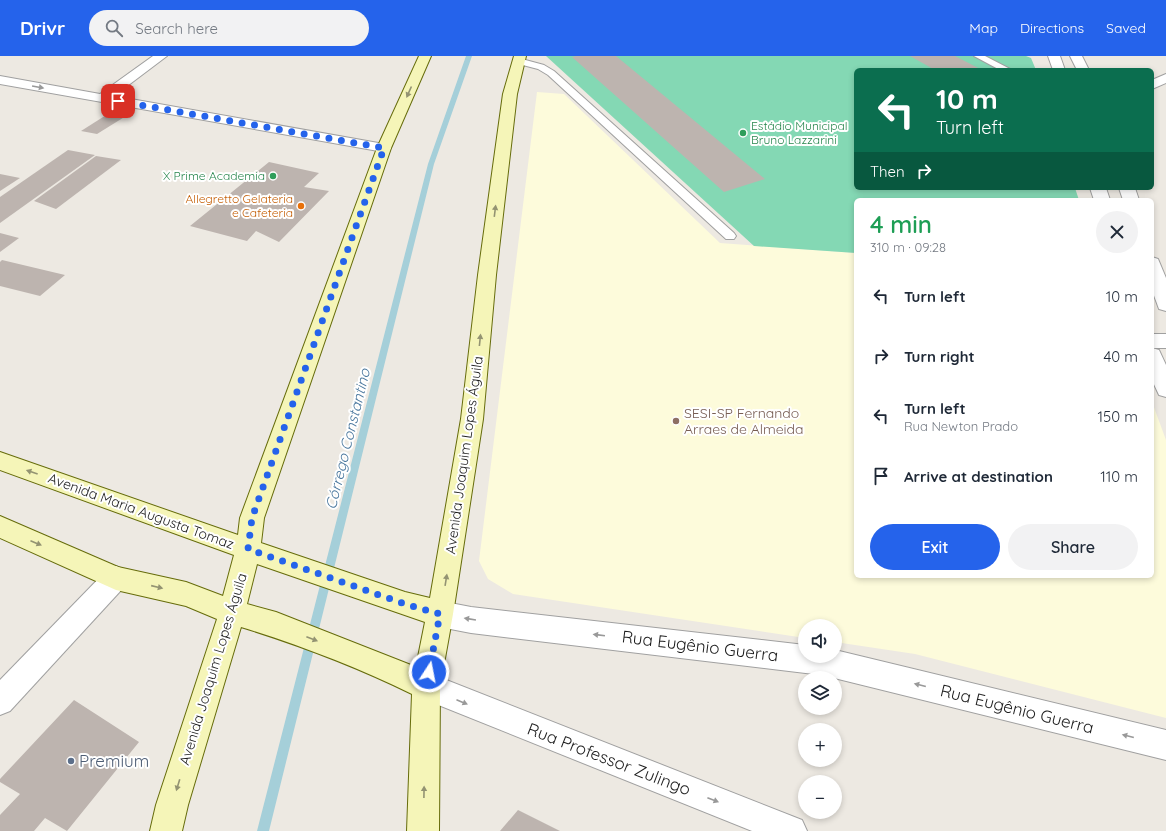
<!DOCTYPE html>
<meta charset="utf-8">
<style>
:root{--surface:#fff;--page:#f2f2f3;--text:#1f2937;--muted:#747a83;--accent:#2563eb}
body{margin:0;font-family:Quicksand,sans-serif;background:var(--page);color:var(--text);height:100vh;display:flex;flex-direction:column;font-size:15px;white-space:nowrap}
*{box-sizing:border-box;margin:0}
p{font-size:13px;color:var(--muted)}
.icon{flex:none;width:22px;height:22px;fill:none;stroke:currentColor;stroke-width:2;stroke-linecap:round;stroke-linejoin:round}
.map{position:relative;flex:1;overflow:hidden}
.sheet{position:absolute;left:854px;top:142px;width:300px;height:380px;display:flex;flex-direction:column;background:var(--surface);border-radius:6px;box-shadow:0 2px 6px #0003}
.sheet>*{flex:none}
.banner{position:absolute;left:854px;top:12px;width:300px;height:122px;border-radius:6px;box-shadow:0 2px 6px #0003;background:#0b6e4f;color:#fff;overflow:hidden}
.buttons{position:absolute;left:798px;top:563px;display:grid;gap:8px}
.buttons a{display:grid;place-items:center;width:44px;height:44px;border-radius:50%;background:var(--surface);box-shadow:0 2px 6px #0003;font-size:20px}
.pin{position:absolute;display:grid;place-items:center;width:34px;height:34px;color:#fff;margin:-17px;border-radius:8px;box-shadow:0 2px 6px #0006}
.me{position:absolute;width:44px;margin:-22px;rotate:11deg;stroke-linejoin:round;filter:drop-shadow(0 0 3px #0008)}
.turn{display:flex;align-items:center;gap:14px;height:84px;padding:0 16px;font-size:18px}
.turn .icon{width:52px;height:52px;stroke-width:2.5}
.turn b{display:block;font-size:28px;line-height:34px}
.then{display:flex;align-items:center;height:38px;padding:0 16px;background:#0003;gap:8px;font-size:15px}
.round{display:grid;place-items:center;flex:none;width:42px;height:42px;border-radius:21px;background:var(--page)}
.summary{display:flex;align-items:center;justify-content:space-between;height:68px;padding:0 16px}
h1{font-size:24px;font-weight:600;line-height:30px;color:#1e9e55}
.action{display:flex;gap:8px;margin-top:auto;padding:8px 16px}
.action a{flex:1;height:46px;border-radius:24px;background:var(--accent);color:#fff;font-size:16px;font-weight:600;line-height:46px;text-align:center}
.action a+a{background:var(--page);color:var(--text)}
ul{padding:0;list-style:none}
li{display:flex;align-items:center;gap:12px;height:60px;padding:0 16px}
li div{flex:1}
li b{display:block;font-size:15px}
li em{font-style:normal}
header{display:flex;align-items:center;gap:24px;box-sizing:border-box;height:56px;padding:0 20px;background:var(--accent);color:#fff}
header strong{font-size:19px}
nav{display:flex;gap:22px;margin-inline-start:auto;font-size:14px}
.search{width:280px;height:36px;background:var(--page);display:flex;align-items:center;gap:10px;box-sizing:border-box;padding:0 14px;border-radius:22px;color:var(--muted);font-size:15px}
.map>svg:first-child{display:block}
</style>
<header>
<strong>Drivr</strong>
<div class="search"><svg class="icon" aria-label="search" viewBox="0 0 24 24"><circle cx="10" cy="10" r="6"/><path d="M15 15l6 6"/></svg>Search here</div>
<nav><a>Map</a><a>Directions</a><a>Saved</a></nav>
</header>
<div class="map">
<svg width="1166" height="775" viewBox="0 0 1166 775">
<rect width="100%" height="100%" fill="#ede9e2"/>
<path fill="#fdfbdb" d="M537,36l27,2 156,149 136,10v323h296v-174l14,38v278l-251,-64 -80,-12v-16h-30v12l-292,-44 -25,-15 -9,-18z"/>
<path fill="#84d8b4" d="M546,0h480l5,2 5,12h-180v118h219l4,12h-223v53l-102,-7z"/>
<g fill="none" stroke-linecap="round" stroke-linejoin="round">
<path fill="#a5cfd9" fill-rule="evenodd" d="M466,0h6l-38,108 -165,667h-12l171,-667z"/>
</g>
<g fill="#bdb4af">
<path d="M576,0h40l149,123 -41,13 -152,-135z"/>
<path d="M910,0h45l27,14h-47z"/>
<path d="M111,56l15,4 -29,18 -16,-3z"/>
<path d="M68,94l27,5 -95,68v-26z"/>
<path d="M96,100l25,4 -65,49 -22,-8z"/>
<path d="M269,106l50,11 -15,14 25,4 -50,51 -23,-11 -9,10 -57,-15z"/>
<path d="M0,118l20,4 -20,13z"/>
<path d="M0,177l19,5 -19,14z"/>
<path d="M2,204l63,15 -25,21 -40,-10v-24z"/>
<path d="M74,644l65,42 -72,89 -22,-13 -11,13h-34v-16l20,-21 -20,-12v-3z"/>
<path d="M518,754l42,21h-60z"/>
</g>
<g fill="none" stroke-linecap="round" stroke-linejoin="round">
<g stroke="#a0a0a0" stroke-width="2">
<g id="service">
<path d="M974,0h11l27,14h-12z"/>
<path d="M518,2l26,7 10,6 180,162 2,3 -2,3h-8l-178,-164 -10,-6 -23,-6 -1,-2 1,-2z"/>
</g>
</g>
<g stroke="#a0a0a0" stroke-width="2">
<g id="minor">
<path d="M153,0h14l-53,40 270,48 5,1 2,3 -2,3 -5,1 -384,-68v-8l100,18z"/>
<path d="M1166,18v9l-14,6v-9z"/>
<rect x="1152" y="278" width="14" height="14"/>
<path d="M116,510l9,4 4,8 -4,8 -115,125 -10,4v-35l107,-110z"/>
</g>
</g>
<g stroke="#a0a0a0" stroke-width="2">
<g id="tertiary">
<path d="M1048,0h12l5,14h-12z"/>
<path d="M1070,0h12l7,14h-12z"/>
<path d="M1090,132h16l4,12h-16z"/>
<path d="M1119,132h16l4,12h-16z"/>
<path d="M1152,201l6,2 8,19v33l-7,-2 -7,-19z"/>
<path d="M1152,292l7,2 7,15v32l-7,-2 -7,-15z"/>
<path d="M440,545l31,6 334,38v11h30v-6l331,80v30l-344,-85 -351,-42 -31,-6 -9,-4 -4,-9 4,-9z"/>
<path d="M426,616l376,148 5,11h-55l-336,-135 -4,-10 4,-10z"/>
</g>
</g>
<g stroke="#666c0b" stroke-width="2">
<path id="secondary" d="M419,0h12l-40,92 -127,370 -3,25 144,49 25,6 31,-179 17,-144 25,-181 11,-38h12l-9,38 -21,181 -13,144 -30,195 -13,72 -1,145h-32l5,-137c-55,-27 -113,-49 -171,-67l-53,178 -6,26h-32l6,-26 61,-186 -31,-13 -70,-16 -116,-52v-22l118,51 68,15 37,14 11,-41 -234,-85v-18l238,83 2,-17 137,-370zM257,508l168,58 -9,45 -140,-55 -29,-8z"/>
</g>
<use href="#service" fill="#fff" fill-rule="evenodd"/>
<use href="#minor" fill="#fff" fill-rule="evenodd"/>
<use href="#tertiary" fill="#fff" fill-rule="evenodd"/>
<use href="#secondary" fill="#f5f5b8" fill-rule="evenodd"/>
</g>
<defs><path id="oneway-solid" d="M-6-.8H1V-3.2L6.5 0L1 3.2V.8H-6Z"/></defs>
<g fill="#999">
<use href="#oneway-solid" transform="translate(38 31) rotate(10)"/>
<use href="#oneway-solid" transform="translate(470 563) rotate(-171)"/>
<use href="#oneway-solid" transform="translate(599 579) rotate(-173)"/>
<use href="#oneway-solid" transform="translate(920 629) rotate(-166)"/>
<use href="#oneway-solid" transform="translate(462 646) rotate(23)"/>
<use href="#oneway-solid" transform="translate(1128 680) rotate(-166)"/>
<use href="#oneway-solid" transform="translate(713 744) rotate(21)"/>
</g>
<g fill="#939372">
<use href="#oneway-solid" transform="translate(409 36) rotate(114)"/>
<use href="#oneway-solid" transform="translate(495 155) rotate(-83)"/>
<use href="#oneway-solid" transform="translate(480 284) rotate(-84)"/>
<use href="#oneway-solid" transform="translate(32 416) rotate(-161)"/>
<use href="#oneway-solid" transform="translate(36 487) rotate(23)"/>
<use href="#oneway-solid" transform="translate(446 524) rotate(-81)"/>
<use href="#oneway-solid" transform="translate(157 531) rotate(13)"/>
<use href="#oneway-solid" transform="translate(312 583) rotate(21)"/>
<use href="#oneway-solid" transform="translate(178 729) rotate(107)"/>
<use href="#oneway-solid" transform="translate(424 736) rotate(-89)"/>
</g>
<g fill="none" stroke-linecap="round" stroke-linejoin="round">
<path stroke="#2563eb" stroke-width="7" stroke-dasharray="0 12.6" d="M118,45l266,47 -132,370 -4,31 157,55 35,10 -11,58"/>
</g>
<g fill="#2e9e5b" stroke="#fff" stroke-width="1.5">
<circle cx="743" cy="77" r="4"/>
<circle cx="273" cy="120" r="4"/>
</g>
<circle fill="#e8710a" stroke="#fff" stroke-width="1.5" cx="301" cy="150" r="4"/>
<circle fill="#8d6e63" stroke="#fff" stroke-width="1.5" cx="676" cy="365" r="4"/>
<circle fill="#5c6f8a" stroke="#fff" stroke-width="1.5" cx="71" cy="705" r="4"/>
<g text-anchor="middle" stroke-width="4" stroke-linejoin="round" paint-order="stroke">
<g font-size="12" fill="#27864d" stroke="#fff" text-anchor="start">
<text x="751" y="74">Estádio Municipal<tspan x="751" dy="14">Bruno Lazzarini</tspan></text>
<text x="265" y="124" text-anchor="end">X Prime Academia</text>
</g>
<g font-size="12" fill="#c56008" stroke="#fff" text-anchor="end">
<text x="293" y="147">Allegretto Gelateria<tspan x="293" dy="14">e Cafeteria</tspan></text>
</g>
<g font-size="14" fill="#785e54" stroke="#fff" text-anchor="start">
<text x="684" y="362">SESI-SP Fernando<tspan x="684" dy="16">Arraes de Almeida</tspan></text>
</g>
<g font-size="14" fill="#1c1c1c" stroke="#fff">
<text transform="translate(464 399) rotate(-82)" y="5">Avenida Joaquim Lopes Águila</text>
<text transform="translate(141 455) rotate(20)" y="5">Avenida Maria Augusta Tomaz</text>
<text transform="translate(213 613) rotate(-73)" y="5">Avenida Joaquim Lopes Águila</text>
</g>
<g font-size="15" font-style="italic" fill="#4c799f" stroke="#fff">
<text transform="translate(348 383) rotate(-76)" y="5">Córrego Constantino</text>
</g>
<g font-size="17" fill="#1c1c1c" stroke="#fff">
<text transform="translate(700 590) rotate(7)" y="6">Rua Eugênio Guerra</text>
<text transform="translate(1017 653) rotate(14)" y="6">Rua Eugênio Guerra</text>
<text transform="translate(609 703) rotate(21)" y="6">Rua Professor Zulingo</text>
</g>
<g font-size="17" fill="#4e5e75" stroke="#fff" text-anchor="start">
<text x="79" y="711">Premium</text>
</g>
</g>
</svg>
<div class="buttons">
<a><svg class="icon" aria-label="sound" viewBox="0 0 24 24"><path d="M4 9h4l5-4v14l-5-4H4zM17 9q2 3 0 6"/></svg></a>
<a><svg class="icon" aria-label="layers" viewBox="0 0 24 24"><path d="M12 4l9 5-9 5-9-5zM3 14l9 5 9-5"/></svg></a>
<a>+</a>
<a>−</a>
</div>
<div class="pin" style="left:118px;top:45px;background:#d93025"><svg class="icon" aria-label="arrive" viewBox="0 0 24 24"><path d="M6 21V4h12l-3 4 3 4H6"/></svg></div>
<svg class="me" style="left:429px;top:616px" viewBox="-20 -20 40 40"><circle r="17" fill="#2563eb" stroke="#fff" stroke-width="3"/><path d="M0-11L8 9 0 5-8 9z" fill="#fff"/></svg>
<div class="banner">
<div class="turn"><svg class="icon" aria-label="left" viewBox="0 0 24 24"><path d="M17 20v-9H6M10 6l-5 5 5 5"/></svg><div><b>10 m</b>Turn left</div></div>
<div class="then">Then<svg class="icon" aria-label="right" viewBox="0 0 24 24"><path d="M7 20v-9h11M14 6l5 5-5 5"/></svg></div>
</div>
<section class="sheet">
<div class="summary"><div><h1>4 min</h1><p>310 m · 09:28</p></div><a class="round"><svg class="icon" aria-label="close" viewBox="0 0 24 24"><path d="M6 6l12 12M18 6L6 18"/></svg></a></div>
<ul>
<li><svg class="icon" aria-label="left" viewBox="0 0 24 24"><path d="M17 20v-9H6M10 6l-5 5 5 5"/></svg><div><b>Turn left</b></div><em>10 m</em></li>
<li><svg class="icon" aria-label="right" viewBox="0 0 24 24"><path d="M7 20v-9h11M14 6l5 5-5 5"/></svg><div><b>Turn right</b></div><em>40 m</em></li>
<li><svg class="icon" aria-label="left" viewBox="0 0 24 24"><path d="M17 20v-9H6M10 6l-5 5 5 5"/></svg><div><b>Turn left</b><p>Rua Newton Prado</p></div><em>150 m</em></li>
<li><svg class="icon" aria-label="arrive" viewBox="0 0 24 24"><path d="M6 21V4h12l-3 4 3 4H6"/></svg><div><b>Arrive at destination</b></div><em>110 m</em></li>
</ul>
<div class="action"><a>Exit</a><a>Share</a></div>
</section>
</div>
